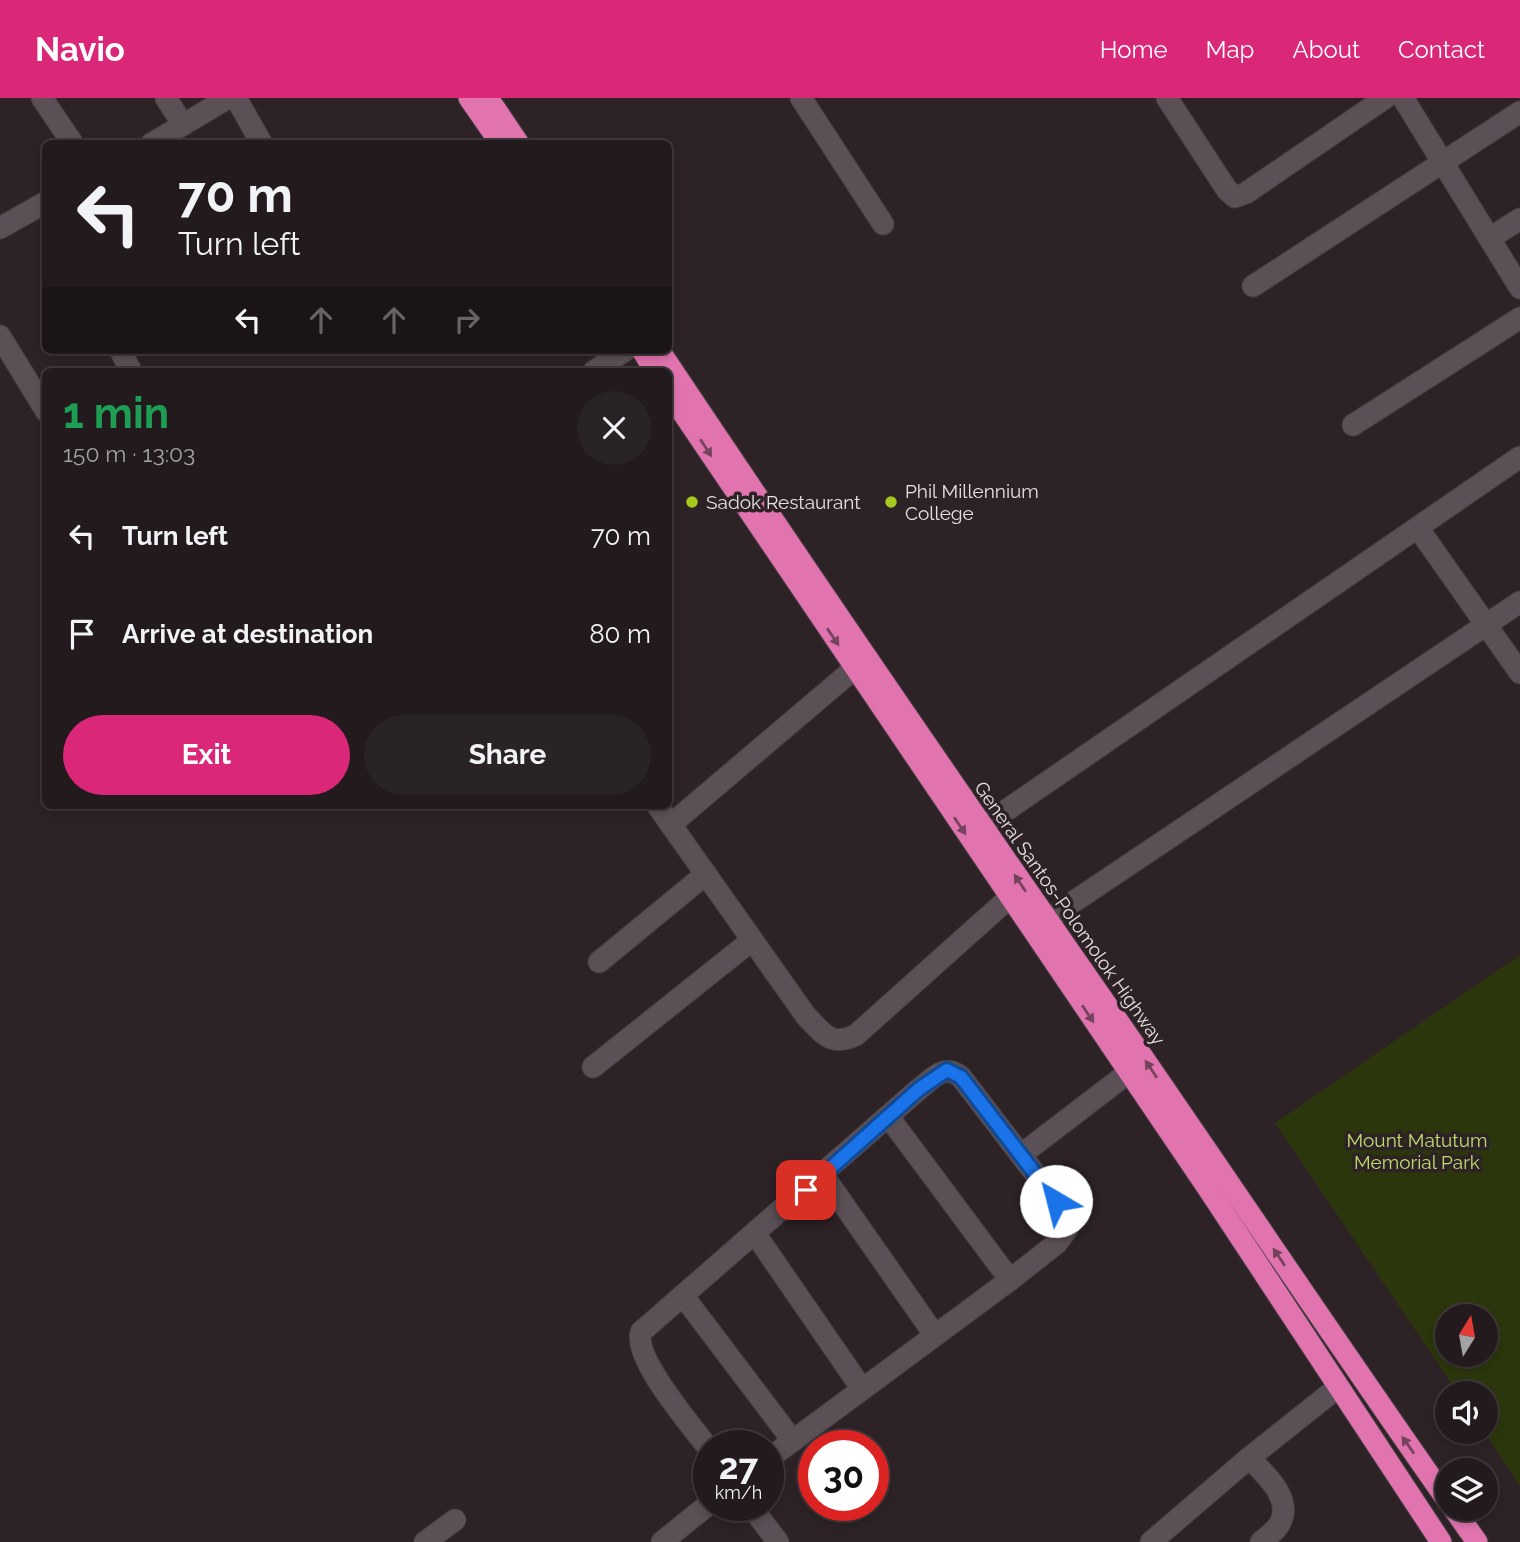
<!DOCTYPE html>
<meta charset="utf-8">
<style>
:root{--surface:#221a1d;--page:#2a2326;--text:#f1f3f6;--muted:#a2a1a4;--line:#3f383b;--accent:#db2777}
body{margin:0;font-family:Raleway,sans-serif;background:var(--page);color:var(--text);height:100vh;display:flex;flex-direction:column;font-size:26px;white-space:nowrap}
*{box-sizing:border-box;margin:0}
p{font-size:23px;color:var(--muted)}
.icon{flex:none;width:38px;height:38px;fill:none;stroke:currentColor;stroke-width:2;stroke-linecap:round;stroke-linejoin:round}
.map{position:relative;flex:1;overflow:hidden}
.drawer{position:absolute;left:42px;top:270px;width:630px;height:441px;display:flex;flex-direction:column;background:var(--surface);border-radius:10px;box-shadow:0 4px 10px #0003,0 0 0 2px var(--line)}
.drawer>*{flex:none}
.hud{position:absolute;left:42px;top:42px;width:630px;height:214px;border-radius:10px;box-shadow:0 4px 10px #0003,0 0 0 2px var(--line);background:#221a1d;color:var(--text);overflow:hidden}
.needle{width:46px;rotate:11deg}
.controls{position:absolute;left:1435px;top:1206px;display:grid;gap:14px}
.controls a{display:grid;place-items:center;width:63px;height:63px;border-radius:50%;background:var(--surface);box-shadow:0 4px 10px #0003,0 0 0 2px var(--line);font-size:35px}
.speed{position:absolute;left:693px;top:1332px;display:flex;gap:14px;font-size:35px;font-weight:700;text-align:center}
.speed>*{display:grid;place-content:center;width:91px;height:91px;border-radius:50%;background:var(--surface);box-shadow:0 4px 10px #0003,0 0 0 2px var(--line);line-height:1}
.speed small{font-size:18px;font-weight:400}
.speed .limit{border:10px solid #d22;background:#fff;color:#111}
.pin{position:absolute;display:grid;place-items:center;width:60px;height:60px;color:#fff;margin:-30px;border-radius:14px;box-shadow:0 4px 10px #0006}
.me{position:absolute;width:77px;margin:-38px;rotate:323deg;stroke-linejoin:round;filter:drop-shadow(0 0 5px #0008)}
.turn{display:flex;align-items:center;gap:24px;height:147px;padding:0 21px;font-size:32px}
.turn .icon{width:91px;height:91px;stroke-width:2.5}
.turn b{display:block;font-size:49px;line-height:60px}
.lanes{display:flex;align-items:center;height:66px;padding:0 21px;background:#0003;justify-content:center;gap:35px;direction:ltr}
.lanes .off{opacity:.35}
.round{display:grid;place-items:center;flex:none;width:74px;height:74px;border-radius:37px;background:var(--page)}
.summary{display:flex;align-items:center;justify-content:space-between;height:119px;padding:0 21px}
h1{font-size:42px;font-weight:700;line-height:52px;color:#1e9e55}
.cta{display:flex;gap:14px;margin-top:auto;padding:14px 21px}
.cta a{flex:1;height:80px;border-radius:42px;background:var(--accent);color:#fff;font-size:28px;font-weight:700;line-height:80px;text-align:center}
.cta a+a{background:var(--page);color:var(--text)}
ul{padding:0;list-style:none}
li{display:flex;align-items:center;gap:21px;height:98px;padding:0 21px}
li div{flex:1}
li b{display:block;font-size:26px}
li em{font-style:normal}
header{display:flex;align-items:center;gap:42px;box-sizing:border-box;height:98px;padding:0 35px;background:var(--accent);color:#fff}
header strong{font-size:33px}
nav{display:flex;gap:38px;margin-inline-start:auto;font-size:24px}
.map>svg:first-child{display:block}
</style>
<header>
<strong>Navio</strong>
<nav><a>Home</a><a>Map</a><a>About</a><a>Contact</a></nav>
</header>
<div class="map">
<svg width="1520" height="1444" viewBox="0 0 1520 1444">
<rect width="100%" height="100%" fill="#2d2327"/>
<path fill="#2c360c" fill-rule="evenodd" d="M1520,857v531l-36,-54 2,-39h-28l-183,-270zM1447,1218h39v38h-39z"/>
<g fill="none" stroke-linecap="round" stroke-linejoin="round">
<g stroke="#473f42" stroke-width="23">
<g id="minor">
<path d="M42,0l31,46"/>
<path d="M166,0l17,27"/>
<path d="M236,0l26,46"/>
<path d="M801,0l82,126"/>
<path d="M1167,0l60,92 8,7 11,-4 139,-95"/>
<path d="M1403,0l117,190"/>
<path d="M151,46l77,-46"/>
<path d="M0,130l46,-26"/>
<path d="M1490,140l30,-19"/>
<path d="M1253,188l267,-174"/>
<path d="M0,238l46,75"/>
<path d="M120,252l11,21"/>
<path d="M594,273l32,-21"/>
<path d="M1353,327l167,-107"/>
<path d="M1418,430l102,145"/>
<path d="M854,571l-172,146 -11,10 5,7 130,184c18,18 24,31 50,19l153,-137"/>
<path d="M657,707l14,20"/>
<path d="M982,729l538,-370"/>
<path d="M1045,823l475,-319"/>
<path d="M599,864l107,-88"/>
<path d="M593,969l158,-126"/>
<path d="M888,1018l122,164"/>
<path d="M1022,1056l106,-81"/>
<path d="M823,1077l111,159"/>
<path d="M756,1137l106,154"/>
<path d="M684,1199l109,144"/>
<path d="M709,1351c-17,-23 -76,-90 -68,-117l278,-243c14,-11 26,-26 42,-12l95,124 8,11 3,17 -10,14 -47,37 -242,179"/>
<path d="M1249,1360c14,14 43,39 32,63 -3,8 -13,15 -20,21"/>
<path d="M750,1407l28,37"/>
<path d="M425,1444l30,-22"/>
<path d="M662,1444l47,-38"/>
<path d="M1151,1444l98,-84 88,-70"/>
</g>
</g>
<g stroke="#473f42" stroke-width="23">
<g id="highway">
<path d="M469,0l32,46"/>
<path d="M488,0l31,46"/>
<path d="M642,252l13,21"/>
<path d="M659,252c151,226 304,449 459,671 110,159 218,321 329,479"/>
<path d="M668,293l541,799 232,352"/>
<path d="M1453,1410l24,34"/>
</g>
</g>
<use href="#minor" stroke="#5b5055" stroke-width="21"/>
<use href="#highway" stroke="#e174af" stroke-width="21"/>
</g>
<defs><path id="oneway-solid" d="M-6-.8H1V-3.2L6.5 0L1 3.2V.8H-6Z" transform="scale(1.75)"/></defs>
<g fill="#75435d">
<use href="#oneway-solid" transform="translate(706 350) rotate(57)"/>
<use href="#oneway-solid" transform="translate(833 539) rotate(56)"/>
<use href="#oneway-solid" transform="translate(960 728) rotate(56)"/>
<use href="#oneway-solid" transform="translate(1020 785) rotate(-124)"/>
<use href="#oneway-solid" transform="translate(1088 916) rotate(56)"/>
<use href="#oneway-solid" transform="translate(1151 971) rotate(-124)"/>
<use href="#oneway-solid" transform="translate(1279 1159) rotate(-124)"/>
<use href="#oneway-solid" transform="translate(1408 1347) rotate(-125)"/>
</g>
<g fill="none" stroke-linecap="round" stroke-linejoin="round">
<g stroke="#114b97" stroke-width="18">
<path id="route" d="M806,1092l113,-101 28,-19 14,7 95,124"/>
</g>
<use href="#route" stroke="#1a73e8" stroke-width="12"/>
</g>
<g fill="#a7c81f" stroke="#2d2327" stroke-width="2.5">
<circle cx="692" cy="404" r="7"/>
<circle cx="891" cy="404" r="7"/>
</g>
<g text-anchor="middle" stroke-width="7" stroke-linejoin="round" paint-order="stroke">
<g font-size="19" fill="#e6dfe2" stroke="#2d2327" text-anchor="start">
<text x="905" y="400">Phil Millennium<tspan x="905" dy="22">College</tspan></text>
<text x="706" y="411">Sadok Restaurant</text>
</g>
<g font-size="19" fill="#e6dfe2" stroke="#2d2327">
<text transform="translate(1070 815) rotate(55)" y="7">General Santos-Polomolok Highway</text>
</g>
<g font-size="19" fill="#c0dc6c" stroke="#2d2327">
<text x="1417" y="1049">Mount Matutum<tspan x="1417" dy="22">Memorial Park</tspan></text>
</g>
</g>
</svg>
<div class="controls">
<a><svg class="needle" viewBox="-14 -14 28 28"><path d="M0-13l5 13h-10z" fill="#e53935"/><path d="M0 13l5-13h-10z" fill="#a2a1a4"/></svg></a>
<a><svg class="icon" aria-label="sound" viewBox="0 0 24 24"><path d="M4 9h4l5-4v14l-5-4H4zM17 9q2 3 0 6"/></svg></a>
<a><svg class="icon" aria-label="layers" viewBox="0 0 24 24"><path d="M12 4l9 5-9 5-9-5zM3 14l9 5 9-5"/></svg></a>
</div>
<div class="speed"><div>27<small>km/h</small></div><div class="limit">30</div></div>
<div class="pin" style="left:806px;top:1092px;background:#d93025"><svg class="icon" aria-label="arrive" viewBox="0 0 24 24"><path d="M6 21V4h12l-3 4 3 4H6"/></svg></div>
<svg class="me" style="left:1056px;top:1103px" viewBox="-20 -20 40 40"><circle r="19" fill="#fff"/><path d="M0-13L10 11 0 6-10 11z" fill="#1a73e8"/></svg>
<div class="hud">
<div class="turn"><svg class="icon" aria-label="left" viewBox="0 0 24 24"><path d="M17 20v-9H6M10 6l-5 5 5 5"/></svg><div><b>70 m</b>Turn left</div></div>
<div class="lanes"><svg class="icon" aria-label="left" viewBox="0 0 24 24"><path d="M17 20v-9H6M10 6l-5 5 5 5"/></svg><svg class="icon off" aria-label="ahead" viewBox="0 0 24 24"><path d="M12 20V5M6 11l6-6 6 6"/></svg><svg class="icon off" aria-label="ahead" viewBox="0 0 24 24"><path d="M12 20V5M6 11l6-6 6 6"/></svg><svg class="icon off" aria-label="right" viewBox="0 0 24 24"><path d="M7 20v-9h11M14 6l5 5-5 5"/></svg></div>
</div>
<section class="drawer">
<div class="summary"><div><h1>1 min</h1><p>150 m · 13:03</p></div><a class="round"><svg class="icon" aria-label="close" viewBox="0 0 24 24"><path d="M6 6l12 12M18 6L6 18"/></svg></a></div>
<ul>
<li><svg class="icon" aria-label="left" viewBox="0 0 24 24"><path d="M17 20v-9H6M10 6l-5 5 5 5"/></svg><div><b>Turn left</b></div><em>70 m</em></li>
<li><svg class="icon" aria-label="arrive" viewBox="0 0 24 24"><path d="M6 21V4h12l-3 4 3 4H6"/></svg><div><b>Arrive at destination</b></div><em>80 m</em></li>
</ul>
<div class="cta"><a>Exit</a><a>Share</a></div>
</section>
</div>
